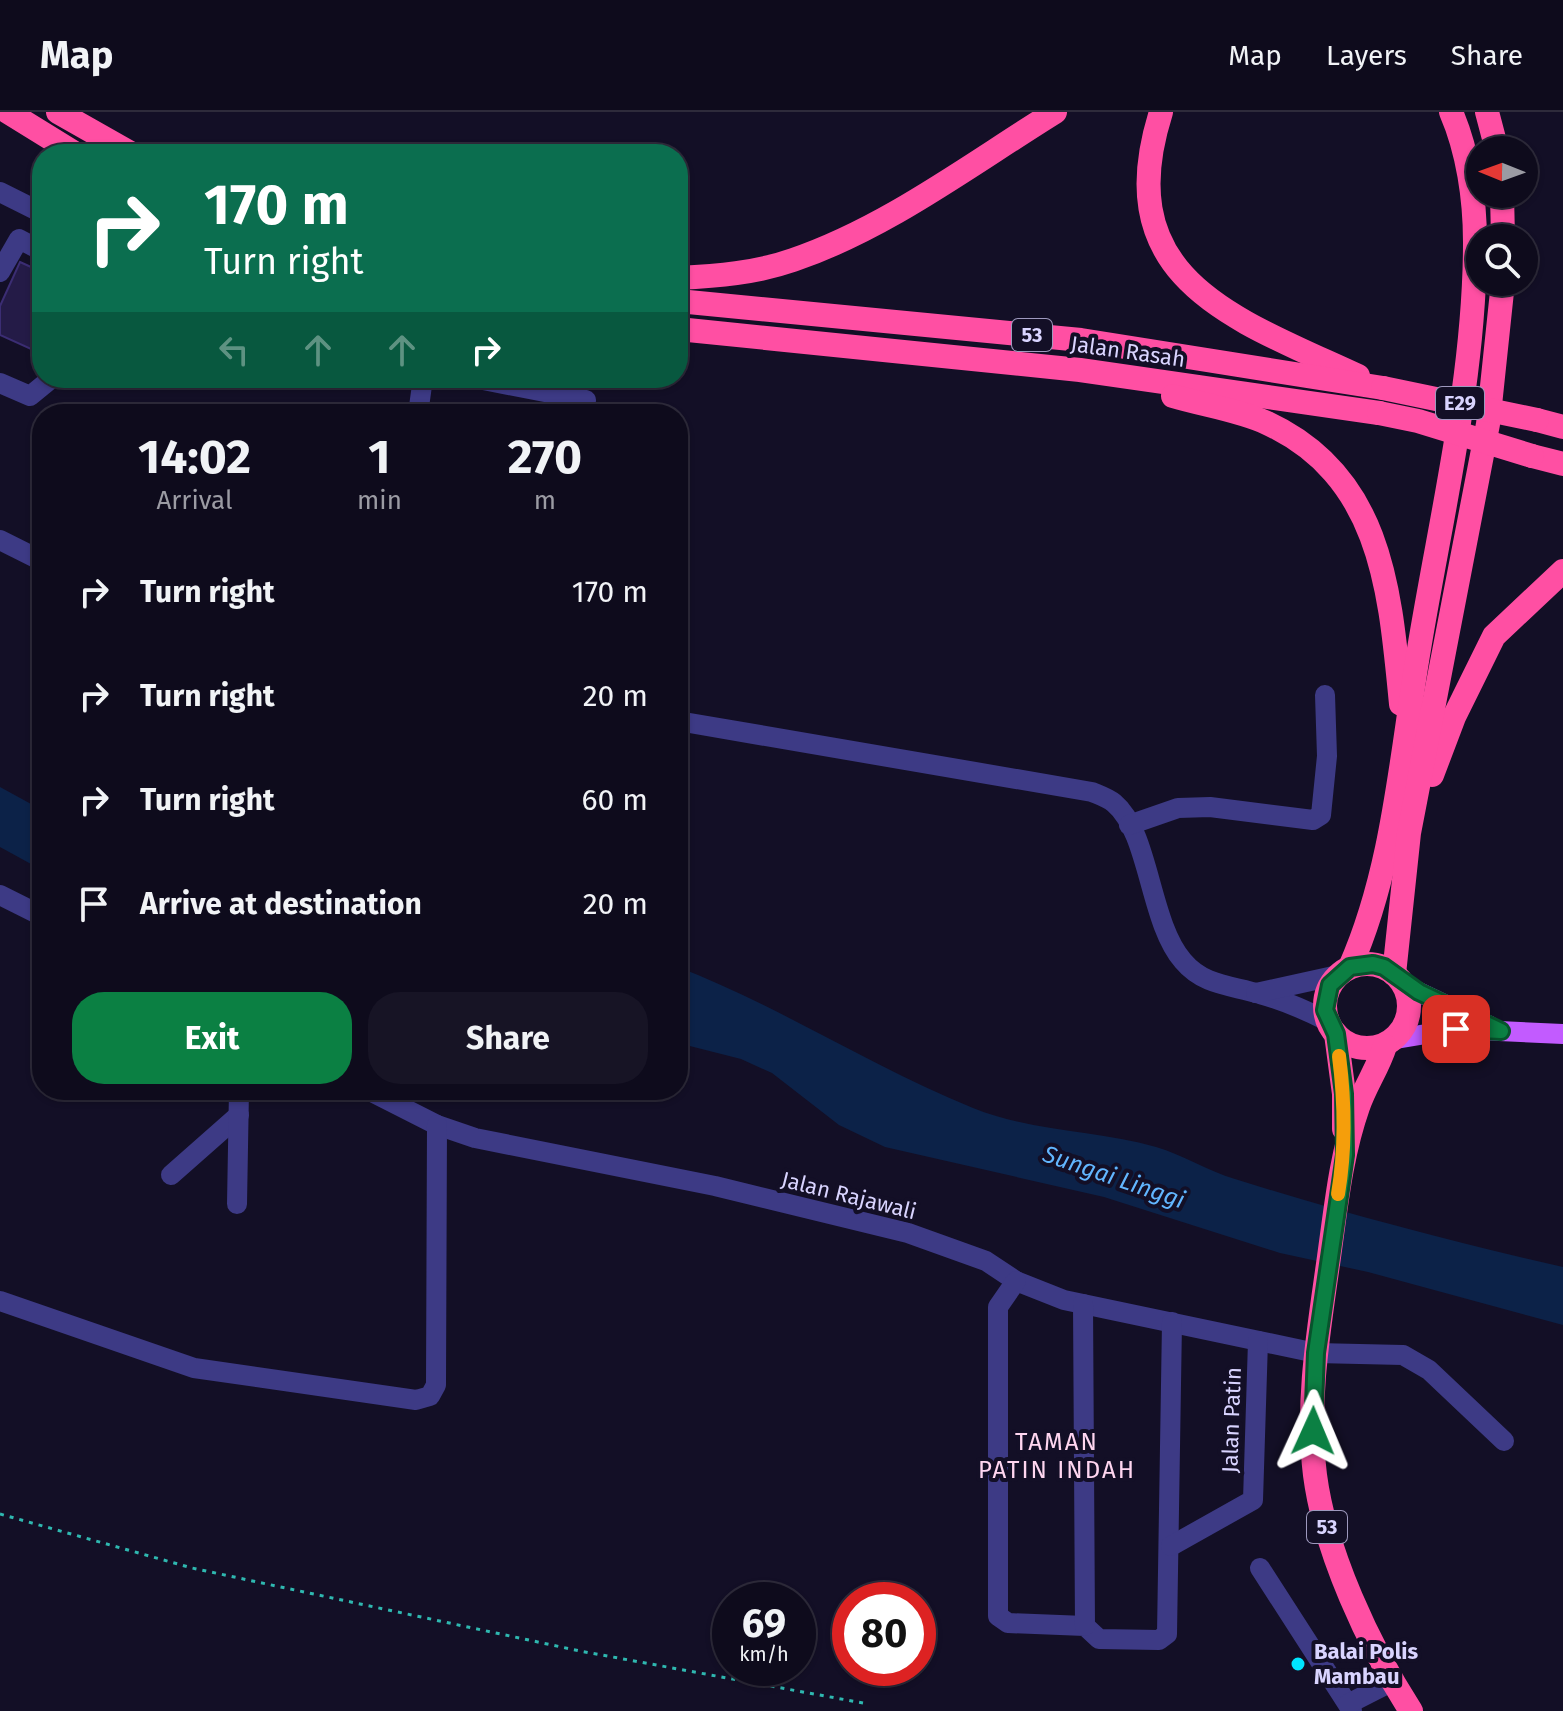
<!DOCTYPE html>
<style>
:root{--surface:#0e0b1c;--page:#171425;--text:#f1f3f6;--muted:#9b9ba3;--line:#2e2b3b;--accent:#0b8043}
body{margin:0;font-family:"Fira Sans",sans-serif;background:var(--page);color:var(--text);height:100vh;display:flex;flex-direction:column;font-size:30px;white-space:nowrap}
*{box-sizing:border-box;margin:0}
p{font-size:26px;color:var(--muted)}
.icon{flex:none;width:44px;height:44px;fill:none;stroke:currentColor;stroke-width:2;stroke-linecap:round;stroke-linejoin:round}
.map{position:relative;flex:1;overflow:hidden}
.sheet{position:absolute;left:32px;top:292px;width:656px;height:696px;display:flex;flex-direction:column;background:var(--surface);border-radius:32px;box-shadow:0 2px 6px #0004,0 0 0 2px var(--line)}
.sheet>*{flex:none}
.hud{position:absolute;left:32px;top:32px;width:656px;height:244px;border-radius:32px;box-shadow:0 2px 6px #0004,0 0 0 2px var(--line);background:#0b6e4f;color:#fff;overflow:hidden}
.needle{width:52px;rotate:271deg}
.buttons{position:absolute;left:1466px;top:24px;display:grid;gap:16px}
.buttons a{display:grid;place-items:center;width:72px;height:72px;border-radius:50%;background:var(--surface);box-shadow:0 2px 6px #0004,0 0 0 2px var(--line);font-size:40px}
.speed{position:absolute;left:712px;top:1470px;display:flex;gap:16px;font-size:40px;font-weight:700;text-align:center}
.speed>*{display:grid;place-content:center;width:104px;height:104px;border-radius:50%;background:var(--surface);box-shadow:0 2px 6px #0004,0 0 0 2px var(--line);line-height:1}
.speed small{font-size:20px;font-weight:400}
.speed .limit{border:12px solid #d22;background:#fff;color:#111}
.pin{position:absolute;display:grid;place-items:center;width:68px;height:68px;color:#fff;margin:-34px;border-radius:16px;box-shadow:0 4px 12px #0006}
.me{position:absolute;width:88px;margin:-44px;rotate:1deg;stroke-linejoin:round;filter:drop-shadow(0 0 6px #0008)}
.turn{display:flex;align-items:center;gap:28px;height:168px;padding:0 40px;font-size:36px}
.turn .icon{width:104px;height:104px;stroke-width:2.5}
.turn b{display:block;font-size:56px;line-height:68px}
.lanes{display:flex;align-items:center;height:76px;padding:0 40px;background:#0003;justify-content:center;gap:40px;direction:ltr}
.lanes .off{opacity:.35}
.eta{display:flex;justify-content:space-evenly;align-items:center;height:136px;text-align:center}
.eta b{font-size:48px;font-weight:700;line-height:56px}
.primary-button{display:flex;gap:16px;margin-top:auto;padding:16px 40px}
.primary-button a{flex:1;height:92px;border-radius:32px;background:var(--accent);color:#fff;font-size:32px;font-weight:700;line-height:92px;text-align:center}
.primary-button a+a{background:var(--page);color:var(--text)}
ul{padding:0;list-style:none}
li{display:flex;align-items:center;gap:24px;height:104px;padding:0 40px}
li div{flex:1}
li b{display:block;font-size:30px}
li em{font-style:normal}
header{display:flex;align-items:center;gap:48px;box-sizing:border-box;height:112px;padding:0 40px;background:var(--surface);border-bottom:2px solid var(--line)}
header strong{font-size:38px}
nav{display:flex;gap:44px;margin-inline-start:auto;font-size:28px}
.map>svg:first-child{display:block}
</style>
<header>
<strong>Map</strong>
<nav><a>Map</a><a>Layers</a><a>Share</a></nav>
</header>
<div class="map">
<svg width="1563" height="1599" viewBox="0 0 1563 1599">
<rect width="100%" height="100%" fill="#130f26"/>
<g fill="#0c2248">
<path d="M0,675l42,23v60l-42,-23z"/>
<path d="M678,855c101,39 194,100 295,141 59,24 123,22 183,39 27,8 52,24 79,32 108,34 218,63 328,88v58l-195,-53 -88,-19 -176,-56 -219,-50 -46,-22 -67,-52 -31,-14 -63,-16z"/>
</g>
<path fill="#241b47" stroke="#3b2d73" stroke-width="2" d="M20,150l22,10v82l-42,-19v-29z"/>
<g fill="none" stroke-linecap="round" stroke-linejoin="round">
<path stroke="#2fb8b0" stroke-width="3" stroke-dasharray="4 6" stroke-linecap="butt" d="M0,1402l192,54 388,83 283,52"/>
<g stroke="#3d3a85" stroke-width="20">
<path d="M0,80l42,21"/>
<path d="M0,160l19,-33 23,12"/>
<path d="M473,266l113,22"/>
<path d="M0,271l30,13 22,-18"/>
<path d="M418,302l5,-36"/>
<path d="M0,428l42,21"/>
<path d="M678,609l414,71c7,3 16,6 22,11 36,30 35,119 69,158 21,25 48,24 77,33 25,7 46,16 69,28"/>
<path d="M1129,713l49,-17 32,-1 103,13 8,-5 6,-59 -2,-61"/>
<path d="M0,783l42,21"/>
<path d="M1256,881l82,-18"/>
<path d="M368,978l69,35 38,13 240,48 193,47 78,28 30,20 48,19 252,53 87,2 26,15 75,71"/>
<path d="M171,1063l68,-60"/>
<path d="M237,1092l2,-114"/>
<path d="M1016,1169l-18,26v309l10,7 77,3 14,13 60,1 8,-6 5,-312"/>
<path d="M0,1189l194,67 222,32 14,-4 6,-11 1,-260"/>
<path d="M1083,1192l2,322"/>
<path d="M1171,1434l82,-46 5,-159"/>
<path d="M1260,1456l92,143"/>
<path d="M1348,1592l45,-23"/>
</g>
<g stroke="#c25bff" stroke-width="20">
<path d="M1402,872l88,42"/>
<path d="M1390,928l66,-11 107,5"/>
</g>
<g stroke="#ff4fa3" stroke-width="24">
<path d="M8,0l68,42"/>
<path d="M58,0l74,42"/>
<path d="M1161,0c-53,167 72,206 197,264"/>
<path d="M1487,0l10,38"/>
<path d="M1502,82l1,44"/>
<path d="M678,166c39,-2 78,-5 115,-18 94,-32 178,-96 262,-148"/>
<path d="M678,189l403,39 302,48"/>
<path d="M678,217l402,41 299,43"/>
<path d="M1173,284c30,9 66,14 94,27 116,54 123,169 134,281"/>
<path d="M1537,308l26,7"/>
<path d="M1532,344l31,8"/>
<path d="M1432,663l22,-58 40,-81 69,-65"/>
<circle cx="1367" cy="894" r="42"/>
<path d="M1350,855c44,-99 51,-212 69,-318 22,-134 56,-271 56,-407 0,-43 -7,-91 -24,-130"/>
<path d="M1394,862l15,-141 79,-409 15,-142"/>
<path d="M1336,922l8,60v35"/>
<path d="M1385,934c-7,22 -20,40 -27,61 -17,48 -22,100 -29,150 -10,72 -23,145 -14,218 10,77 54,171 96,236"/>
</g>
<g stroke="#ff4fa3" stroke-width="24">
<path d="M1383,276l154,32"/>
<path d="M1379,301l39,8 114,35"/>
</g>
</g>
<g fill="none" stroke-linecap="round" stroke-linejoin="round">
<g stroke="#07532c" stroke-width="20">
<path id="route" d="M1313,1319l3,-78 29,-198 -1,-61 -8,-60 -11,-24 5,-25 20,-18 23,-3 11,3 35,25 82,39 -45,-2"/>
</g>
<use href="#route" stroke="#0b8043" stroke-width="14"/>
<path stroke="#f59e0b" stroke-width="14" d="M1338,1082c8,-47 7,-91 1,-138"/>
</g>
<circle fill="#00e5ff" stroke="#130f26" stroke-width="3" cx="1298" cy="1552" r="8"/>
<g text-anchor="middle" stroke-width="8" stroke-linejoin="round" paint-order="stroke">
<g fill="#130f26" stroke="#9e99be" stroke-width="2">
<rect x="1012" y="207" width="40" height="32" rx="6"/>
<rect x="1436" y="275" width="48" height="32" rx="6"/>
<rect x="1307" y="1399" width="40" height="32" rx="6"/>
</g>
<g font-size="20" font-weight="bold" fill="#d9d4ff">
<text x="1032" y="230">53</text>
<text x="1460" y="298">E29</text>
<text x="1327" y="1422">53</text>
</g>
<g font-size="22" fill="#d9d4ff" stroke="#130f26">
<text transform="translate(1128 239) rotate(8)" y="8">Jalan Rasah</text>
<text transform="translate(849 1083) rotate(14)" y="8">Jalan Rajawali</text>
<text transform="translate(1231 1308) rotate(-88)" y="8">Jalan Patin</text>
</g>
<g font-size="22" font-weight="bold" fill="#d9d4ff" stroke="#130f26" text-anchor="start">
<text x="1314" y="1547">Balai Polis<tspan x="1314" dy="25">Mambau</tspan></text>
</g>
<g font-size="24" font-style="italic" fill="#62b6ff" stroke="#130f26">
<text transform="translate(1114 1065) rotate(19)" y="8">Sungai Linggi</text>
</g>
<g font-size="24" letter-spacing="2" fill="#ffd6f0" stroke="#130f26">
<text x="1057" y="1338">TAMAN<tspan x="1057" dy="28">PATIN INDAH</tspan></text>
</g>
</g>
</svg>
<div class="buttons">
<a><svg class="needle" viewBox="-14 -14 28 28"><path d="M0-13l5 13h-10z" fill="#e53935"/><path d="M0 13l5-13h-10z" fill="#9b9ba3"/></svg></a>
<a><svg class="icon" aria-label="search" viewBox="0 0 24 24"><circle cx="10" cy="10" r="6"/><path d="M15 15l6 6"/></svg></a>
</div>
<div class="speed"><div>69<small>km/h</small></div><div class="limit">80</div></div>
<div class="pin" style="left:1456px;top:917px;background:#d93025"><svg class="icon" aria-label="arrive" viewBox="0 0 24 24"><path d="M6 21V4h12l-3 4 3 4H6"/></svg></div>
<svg class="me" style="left:1313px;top:1319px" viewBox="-20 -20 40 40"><path d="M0-17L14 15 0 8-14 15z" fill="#0b8043" stroke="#fff" stroke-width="4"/></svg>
<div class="hud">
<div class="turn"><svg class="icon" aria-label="right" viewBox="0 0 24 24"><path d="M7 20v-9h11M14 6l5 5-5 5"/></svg><div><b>170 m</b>Turn right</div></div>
<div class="lanes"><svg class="icon off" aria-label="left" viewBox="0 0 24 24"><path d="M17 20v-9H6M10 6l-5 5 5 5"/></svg><svg class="icon off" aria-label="ahead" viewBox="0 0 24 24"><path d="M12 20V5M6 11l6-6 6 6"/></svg><svg class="icon off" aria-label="ahead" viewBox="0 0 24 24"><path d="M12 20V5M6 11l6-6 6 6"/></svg><svg class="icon" aria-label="right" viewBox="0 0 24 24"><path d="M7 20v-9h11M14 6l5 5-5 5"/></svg></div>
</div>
<section class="sheet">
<div class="eta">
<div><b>14:02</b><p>Arrival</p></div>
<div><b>1</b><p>min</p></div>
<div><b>270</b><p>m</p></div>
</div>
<ul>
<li><svg class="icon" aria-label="right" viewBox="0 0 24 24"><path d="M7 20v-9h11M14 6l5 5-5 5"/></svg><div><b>Turn right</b></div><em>170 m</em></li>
<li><svg class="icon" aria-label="right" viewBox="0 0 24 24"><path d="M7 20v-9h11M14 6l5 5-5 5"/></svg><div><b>Turn right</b></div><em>20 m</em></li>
<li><svg class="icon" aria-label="right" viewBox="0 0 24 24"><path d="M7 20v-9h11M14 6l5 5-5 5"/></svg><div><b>Turn right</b></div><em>60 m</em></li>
<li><svg class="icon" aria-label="arrive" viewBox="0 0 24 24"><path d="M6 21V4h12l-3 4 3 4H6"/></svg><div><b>Arrive at destination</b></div><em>20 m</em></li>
</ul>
<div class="primary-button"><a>Exit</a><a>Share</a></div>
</section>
</div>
